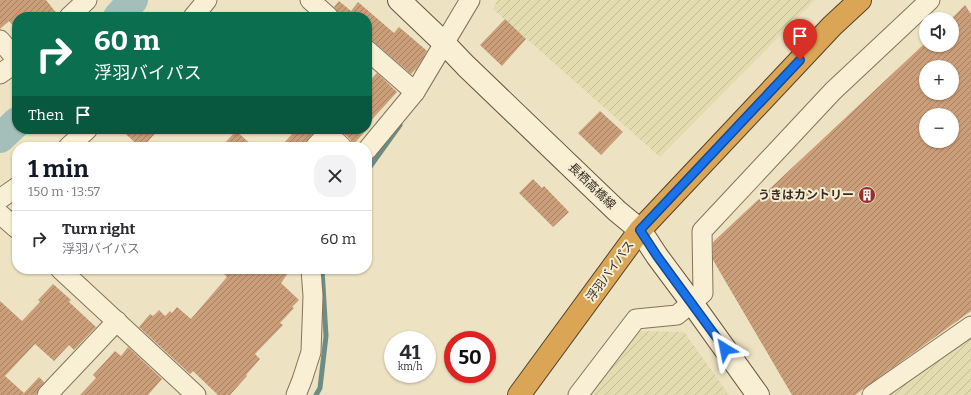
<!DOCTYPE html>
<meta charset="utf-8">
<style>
:root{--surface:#fff;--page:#f2f2f3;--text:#2b2b33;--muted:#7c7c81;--line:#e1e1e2;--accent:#111827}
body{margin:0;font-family:Bitter,"Noto Sans JP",serif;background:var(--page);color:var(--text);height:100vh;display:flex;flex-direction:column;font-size:15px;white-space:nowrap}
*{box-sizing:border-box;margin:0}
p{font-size:13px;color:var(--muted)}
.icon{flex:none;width:22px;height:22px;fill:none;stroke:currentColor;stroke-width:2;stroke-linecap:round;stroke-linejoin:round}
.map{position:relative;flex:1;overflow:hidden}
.details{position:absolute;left:12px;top:142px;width:360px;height:132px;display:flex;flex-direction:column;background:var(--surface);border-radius:16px;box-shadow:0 1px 3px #0004}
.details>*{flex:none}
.hud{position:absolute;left:12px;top:12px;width:360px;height:122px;border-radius:16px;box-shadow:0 1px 3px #0004;background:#0b6e4f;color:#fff;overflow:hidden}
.controls{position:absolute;left:919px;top:12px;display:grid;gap:8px}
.controls a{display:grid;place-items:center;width:40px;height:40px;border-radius:50%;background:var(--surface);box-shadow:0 1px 3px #0004;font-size:20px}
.speed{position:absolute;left:384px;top:331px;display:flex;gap:8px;font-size:20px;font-weight:700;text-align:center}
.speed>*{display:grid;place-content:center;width:52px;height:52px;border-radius:50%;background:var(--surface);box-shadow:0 1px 3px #0004;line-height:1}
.speed small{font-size:10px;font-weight:400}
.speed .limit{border:6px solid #d22;background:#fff;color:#111}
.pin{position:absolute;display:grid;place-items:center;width:34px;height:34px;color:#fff;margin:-41px -17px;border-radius:50% 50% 50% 0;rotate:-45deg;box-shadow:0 0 4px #0007}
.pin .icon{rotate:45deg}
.me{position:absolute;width:44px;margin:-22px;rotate:325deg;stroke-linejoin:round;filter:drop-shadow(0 0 3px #0008)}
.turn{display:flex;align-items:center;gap:14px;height:84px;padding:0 16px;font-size:18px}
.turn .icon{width:52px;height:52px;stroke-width:2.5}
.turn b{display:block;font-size:28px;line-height:34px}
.then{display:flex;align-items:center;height:38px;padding:0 16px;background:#0003;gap:8px;font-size:15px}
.round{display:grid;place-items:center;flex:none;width:42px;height:42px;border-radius:16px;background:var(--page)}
.summary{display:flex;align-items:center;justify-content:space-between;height:68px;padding:0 16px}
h1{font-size:24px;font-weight:700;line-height:30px;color:var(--accent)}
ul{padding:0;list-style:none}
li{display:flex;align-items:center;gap:12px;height:56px;padding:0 16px;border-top:1px solid var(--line)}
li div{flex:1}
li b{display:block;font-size:15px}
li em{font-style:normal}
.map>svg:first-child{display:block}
</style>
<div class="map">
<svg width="971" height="395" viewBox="0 0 971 395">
<defs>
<pattern id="farmland-furrows" width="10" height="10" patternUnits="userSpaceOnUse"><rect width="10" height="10" fill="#e2dcb0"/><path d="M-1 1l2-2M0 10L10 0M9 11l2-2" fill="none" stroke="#c2bd97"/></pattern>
<pattern id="building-hatch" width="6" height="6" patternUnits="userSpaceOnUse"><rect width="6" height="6" fill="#ca9e79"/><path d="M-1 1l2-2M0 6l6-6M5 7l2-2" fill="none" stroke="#a58163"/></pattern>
</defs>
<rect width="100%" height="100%" fill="#ede2c2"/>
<g fill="url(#farmland-furrows)">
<path d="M498,0h317l-155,157 -167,-148z"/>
<path d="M635,331l49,1 45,63h-140z"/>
<path d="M971,337v58h-81z"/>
</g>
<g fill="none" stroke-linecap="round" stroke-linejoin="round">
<g stroke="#6c8d86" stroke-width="5">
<path d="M367,171l33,-46"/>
<path d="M316,395l4,-7 6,-52 -4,-67"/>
</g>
<g stroke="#a4bfb9" stroke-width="30">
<path d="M118,17l15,-17"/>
<path d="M0,138l17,-16"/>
</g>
</g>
<g fill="url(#building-hatch)" fill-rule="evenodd">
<path d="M0,0h46l12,15v2h-41v13l-8,-9 -9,8z"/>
<path d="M339,1l12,10 7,-9 36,31 5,-6 13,11 15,13 -10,17 -6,6 -37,-32 -7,-3v-22h-27l-1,-4 -5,-6z"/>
<path d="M965,5l6,9v297l-116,84h-63l-79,-135v-18l210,-197h29v-27zM926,67h26v26h-26zM926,115h26v26h-26z"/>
<path d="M505,19l21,20 -24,27 -22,-21z"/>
<path d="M377,73l20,19 -30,33v-41z"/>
<path d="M600,111l23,21 -22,23 -23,-22z"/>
<path d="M120,129h39l-16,18h-3z"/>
<path d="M297,129h15l1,4 -10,14h-23z"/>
<path d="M339,129h28l-14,16 -3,-6z"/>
<path d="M236,131l18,16h-33z"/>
<path d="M533,179l9,9 2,-2 25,26 -16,15 -34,-34z"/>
<path d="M219,269h72l-10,14 18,17 -7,7 2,1 -14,15 3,2 -28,29 5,5 -14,16 1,1 -17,19h-12l-25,-24 -3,3 -51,-47 11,-13 3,2 6,-6 6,6 5,-5 2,2 5,-6 14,12 36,-42z"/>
<path d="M53,284l18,16 -2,2 27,25 -22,23 -5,-5 -15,16 -19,-17 -30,32 19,17 15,-16 5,5 -5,6 -3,7h-36v-94l22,20 18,-19 -2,-2z"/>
<path d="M128,347l34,32 -14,16h-68l16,-17 -3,-3 22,-24 6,5z"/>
</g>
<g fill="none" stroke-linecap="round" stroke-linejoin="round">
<g stroke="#86735a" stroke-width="21">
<g id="street">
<path d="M310,0l19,17"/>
<path d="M69,17l18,-17"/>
<path d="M193,17l14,-17"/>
<path d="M0,40l17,20"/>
<path d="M367,50l48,42"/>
<path d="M0,74l17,-12"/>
<path d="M323,129l19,18"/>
<path d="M68,147l20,-18"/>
<path d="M315,147l13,-14"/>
<path d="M367,150l48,-58 55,-92"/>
<path d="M0,199l17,-12"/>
<path d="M0,214l17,15"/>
<path d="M60,269l136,126"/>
<path d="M47,395l70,-74"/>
<path d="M296,395l6,-15 9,-28 2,-56 -2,-27"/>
<path d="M578,395l58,-76 41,-4 26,-22 -1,-62 131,-140 97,-91"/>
<path d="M872,395l99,-69"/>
</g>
</g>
<g stroke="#68543d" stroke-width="24">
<path id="secondary" d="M399,0l45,43 22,23 151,145 23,19 17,26 35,47 66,92"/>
</g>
<g stroke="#54412e" stroke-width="24">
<path id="highway" d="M519,395l121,-165 192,-204 28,-26"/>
</g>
<use href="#street" stroke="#f8efd5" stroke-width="19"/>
<use href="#secondary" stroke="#f8efd5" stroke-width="22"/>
<use href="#highway" stroke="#daa655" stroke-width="22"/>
</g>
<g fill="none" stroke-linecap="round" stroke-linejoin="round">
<g stroke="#114b97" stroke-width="10">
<path id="route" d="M725,349l-68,-93 -17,-26 160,-170"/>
</g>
<use href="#route" stroke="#1a73e8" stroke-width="7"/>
</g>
<defs>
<g id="building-disc" transform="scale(0.9)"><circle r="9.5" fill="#942f2b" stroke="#f4ecd2"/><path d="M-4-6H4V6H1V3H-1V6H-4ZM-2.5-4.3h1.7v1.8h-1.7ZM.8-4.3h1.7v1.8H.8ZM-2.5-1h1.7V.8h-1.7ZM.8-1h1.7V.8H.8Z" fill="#fff"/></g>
</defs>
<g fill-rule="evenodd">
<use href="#building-disc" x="867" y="195"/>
</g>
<g text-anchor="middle" stroke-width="4" stroke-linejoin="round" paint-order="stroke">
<g font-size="12" fill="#362b1e" stroke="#f4ecd2">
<text transform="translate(592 186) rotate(44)" y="4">長栖高橋線</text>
<text transform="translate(610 271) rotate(-54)" y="4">浮羽バイパス</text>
</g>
<g font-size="12" font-weight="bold" fill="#362b1e" stroke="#f4ecd2" text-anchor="end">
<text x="854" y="199">うきはカントリー</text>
</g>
</g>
</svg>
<div class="controls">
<a><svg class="icon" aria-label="sound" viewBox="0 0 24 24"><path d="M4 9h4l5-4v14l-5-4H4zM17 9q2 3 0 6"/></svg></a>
<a>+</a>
<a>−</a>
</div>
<div class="speed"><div>41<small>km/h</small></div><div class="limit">50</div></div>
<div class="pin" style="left:800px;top:60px;background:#d93025"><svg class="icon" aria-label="arrive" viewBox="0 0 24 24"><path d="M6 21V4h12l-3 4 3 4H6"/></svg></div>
<svg class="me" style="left:725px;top:349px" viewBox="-20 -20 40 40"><path d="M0-17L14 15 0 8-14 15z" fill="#1a73e8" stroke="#fff" stroke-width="4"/></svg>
<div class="hud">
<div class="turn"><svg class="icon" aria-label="right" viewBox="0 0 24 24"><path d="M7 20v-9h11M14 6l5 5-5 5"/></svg><div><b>60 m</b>浮羽バイパス</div></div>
<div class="then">Then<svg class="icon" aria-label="arrive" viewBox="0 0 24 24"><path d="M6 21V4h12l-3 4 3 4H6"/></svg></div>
</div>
<section class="details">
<div class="summary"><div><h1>1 min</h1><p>150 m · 13:57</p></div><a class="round"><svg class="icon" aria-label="close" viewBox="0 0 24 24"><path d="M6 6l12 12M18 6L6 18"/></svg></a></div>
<ul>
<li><svg class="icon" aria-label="right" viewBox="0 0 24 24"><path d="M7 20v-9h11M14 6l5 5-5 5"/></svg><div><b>Turn right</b><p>浮羽バイパス</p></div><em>60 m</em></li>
</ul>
</section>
</div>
